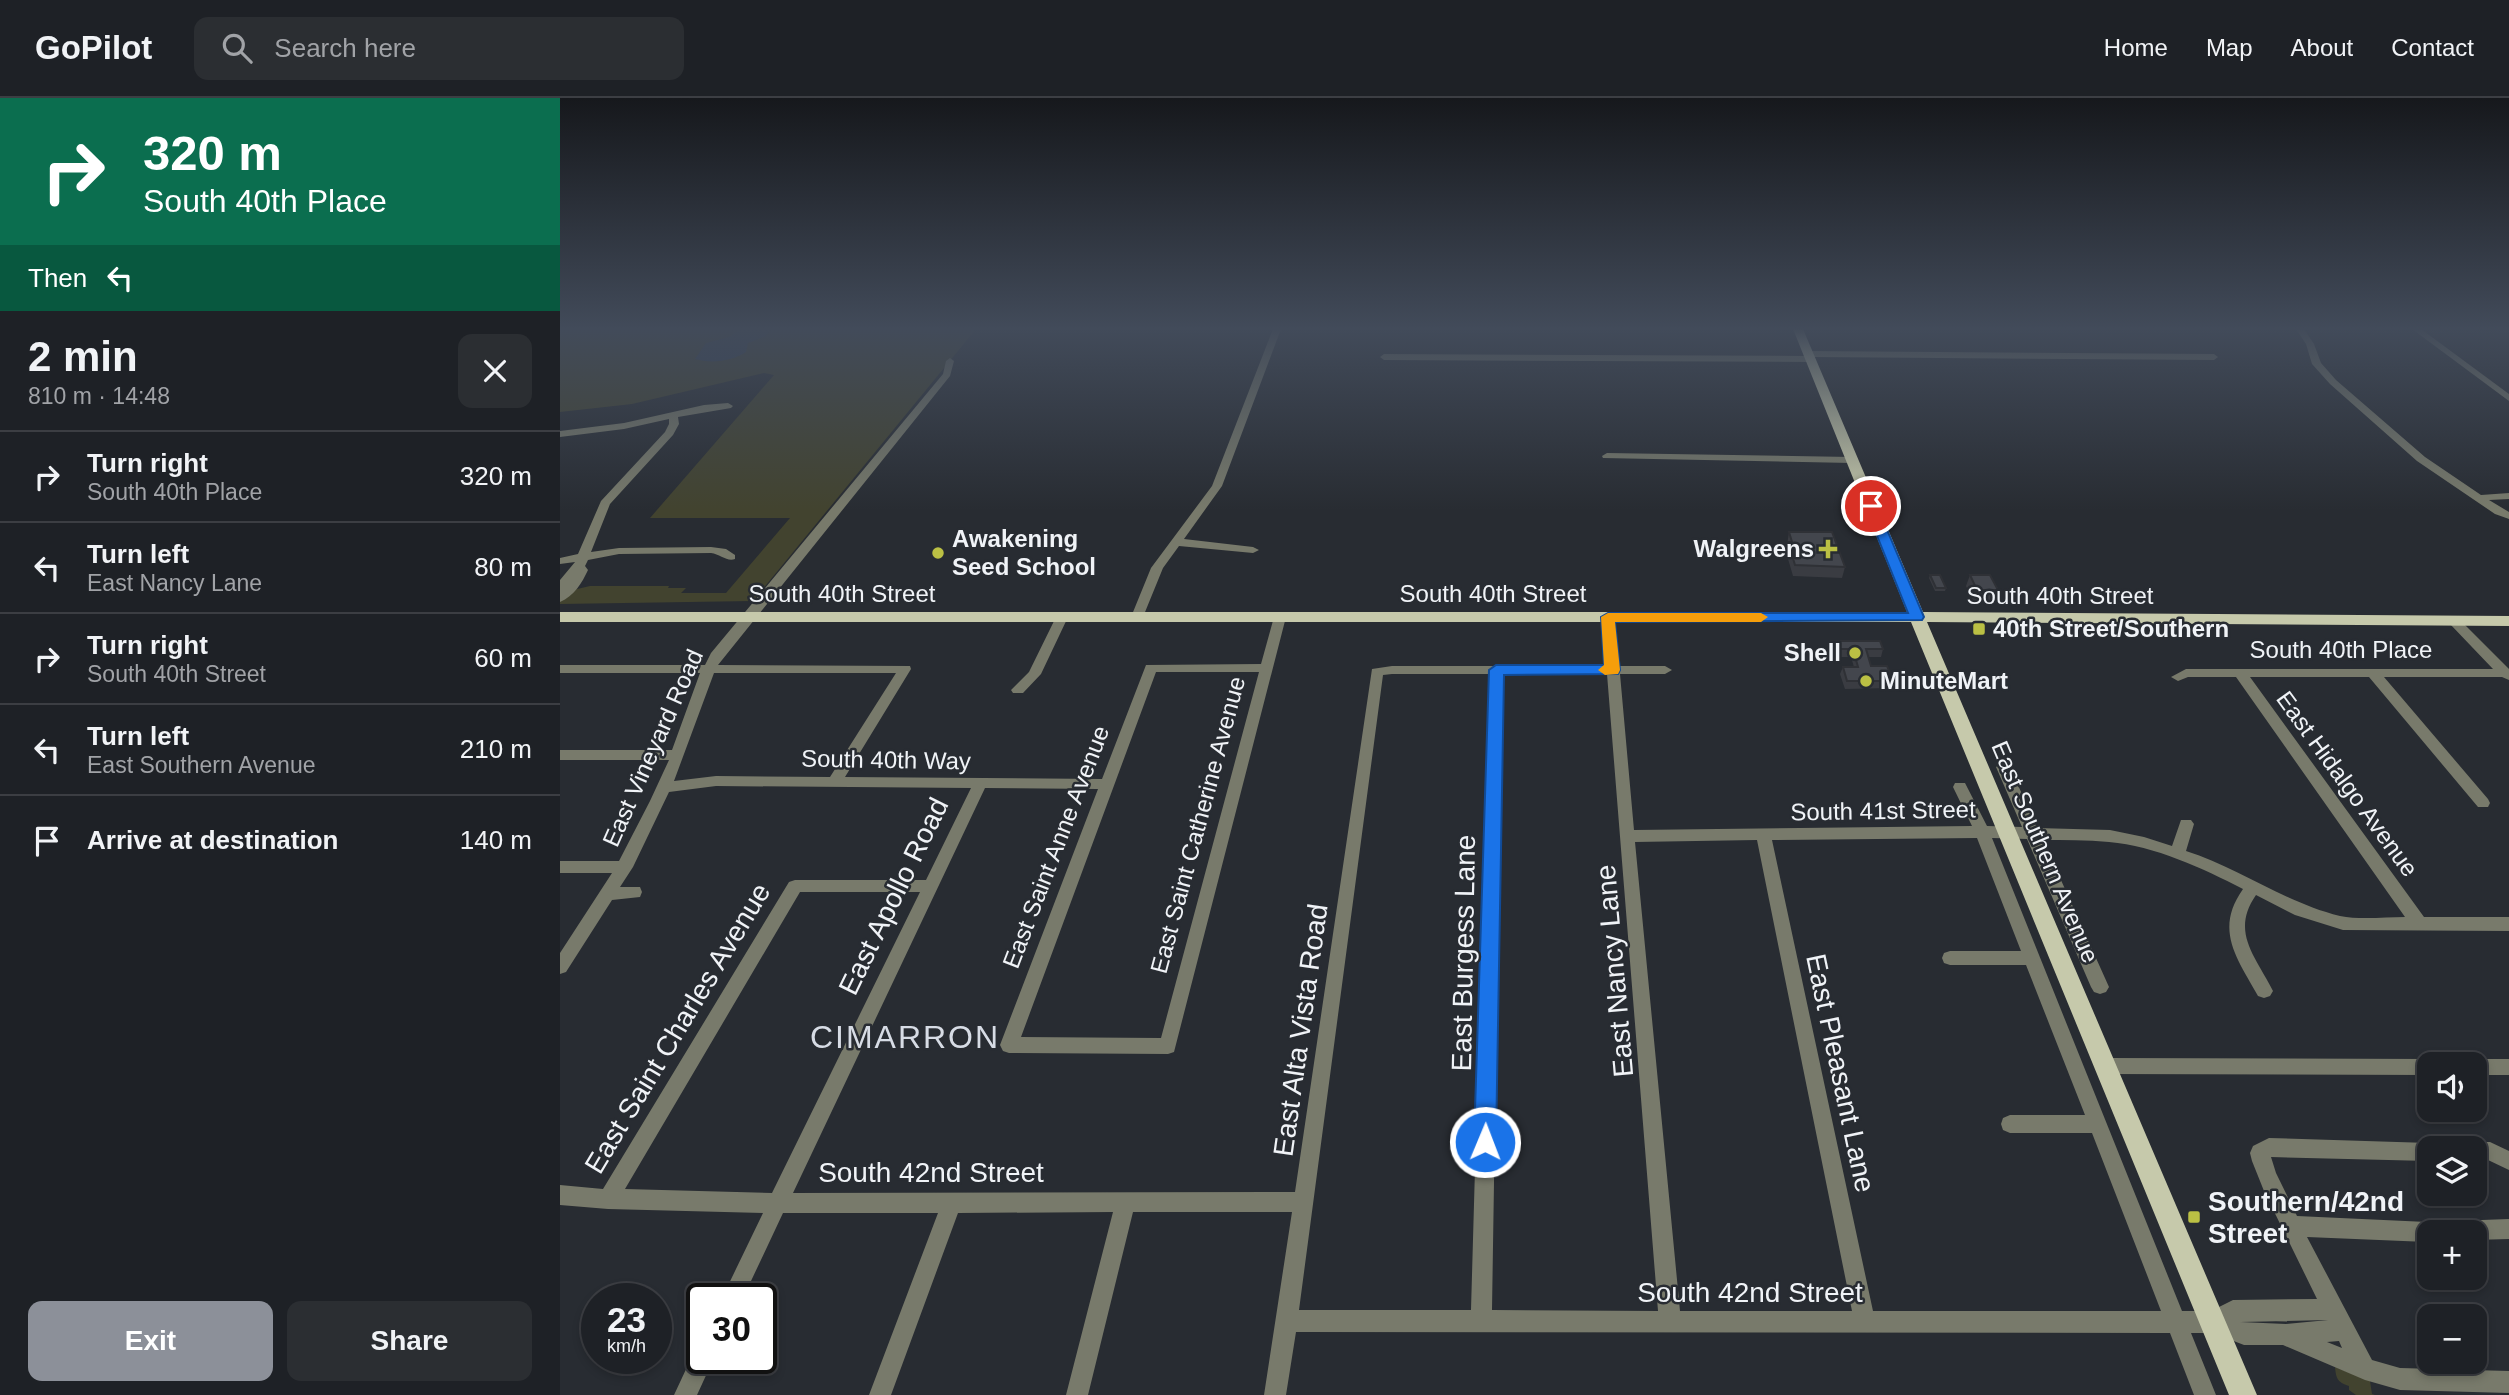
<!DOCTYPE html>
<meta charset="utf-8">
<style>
:root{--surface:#1e2126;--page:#2b2e32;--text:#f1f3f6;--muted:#a1a3a7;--line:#3c3e43;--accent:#8c9099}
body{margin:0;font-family:Helvetica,sans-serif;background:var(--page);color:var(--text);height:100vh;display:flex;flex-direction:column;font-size:26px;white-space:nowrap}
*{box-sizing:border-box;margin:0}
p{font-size:23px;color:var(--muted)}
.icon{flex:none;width:38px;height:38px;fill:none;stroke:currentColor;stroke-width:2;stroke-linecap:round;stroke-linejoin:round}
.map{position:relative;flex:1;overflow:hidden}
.details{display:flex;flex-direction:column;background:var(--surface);width:560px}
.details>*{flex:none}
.guide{background:#0b6e4f;color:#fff;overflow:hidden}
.tools{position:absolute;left:1857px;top:954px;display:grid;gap:14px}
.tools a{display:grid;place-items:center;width:70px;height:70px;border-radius:14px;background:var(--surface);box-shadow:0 4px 10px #0003,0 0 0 2px var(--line);font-size:35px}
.speed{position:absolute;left:21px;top:1185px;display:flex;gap:14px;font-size:35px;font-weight:700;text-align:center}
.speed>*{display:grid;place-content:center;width:91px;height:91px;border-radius:50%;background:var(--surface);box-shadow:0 4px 10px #0003,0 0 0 2px var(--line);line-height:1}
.speed small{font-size:18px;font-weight:400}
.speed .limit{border:4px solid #111;border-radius:10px;background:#fff;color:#111}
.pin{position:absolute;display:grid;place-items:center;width:60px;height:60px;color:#fff;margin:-30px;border:4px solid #fff;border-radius:50%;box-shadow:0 2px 7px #0007}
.me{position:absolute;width:77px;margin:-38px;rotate:1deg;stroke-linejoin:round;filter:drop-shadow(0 0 5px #0008)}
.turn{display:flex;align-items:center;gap:24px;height:147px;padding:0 28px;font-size:32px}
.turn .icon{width:91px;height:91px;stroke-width:2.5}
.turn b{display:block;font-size:49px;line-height:60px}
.then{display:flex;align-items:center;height:66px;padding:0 28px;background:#0003;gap:14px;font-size:26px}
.round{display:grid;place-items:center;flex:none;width:74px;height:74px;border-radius:14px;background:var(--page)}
.head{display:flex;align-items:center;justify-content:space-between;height:119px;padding:0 28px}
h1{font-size:42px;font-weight:700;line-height:52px}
.primary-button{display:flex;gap:14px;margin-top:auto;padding:14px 28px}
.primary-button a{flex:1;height:80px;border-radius:14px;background:var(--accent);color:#fff;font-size:28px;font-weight:700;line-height:80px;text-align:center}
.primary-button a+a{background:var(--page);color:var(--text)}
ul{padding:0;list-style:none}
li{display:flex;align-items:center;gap:21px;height:91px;padding:0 28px;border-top:2px solid var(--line)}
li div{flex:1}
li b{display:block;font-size:26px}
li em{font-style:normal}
header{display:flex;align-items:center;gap:42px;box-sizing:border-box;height:98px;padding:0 35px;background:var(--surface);border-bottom:2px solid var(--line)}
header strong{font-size:33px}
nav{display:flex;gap:38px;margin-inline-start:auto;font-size:24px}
.search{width:490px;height:63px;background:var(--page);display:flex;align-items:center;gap:18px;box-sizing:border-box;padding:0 24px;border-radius:14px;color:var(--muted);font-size:26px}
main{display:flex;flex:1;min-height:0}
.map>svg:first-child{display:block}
</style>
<header>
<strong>GoPilot</strong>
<div class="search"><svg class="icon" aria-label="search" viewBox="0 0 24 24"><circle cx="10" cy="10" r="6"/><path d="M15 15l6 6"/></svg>Search here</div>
<nav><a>Home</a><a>Map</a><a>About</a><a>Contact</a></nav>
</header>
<main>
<section class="details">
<div class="guide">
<div class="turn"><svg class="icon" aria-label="right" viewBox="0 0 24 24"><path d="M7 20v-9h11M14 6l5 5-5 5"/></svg><div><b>320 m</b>South 40th Place</div></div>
<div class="then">Then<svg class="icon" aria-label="left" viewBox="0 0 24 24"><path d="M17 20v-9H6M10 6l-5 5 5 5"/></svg></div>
</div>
<div class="head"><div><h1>2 min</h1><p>810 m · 14:48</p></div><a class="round"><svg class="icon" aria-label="close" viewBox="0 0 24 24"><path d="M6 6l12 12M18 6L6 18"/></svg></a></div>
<ul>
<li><svg class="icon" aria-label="right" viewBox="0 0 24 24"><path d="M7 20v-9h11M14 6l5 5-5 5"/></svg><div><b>Turn right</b><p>South 40th Place</p></div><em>320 m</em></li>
<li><svg class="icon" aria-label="left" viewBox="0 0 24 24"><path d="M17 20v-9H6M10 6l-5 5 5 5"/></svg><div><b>Turn left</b><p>East Nancy Lane</p></div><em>80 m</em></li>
<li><svg class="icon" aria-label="right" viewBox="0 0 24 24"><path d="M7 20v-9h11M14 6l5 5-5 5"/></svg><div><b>Turn right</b><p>South 40th Street</p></div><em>60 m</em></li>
<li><svg class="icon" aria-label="left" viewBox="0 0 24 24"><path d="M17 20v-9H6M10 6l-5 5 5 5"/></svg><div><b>Turn left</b><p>East Southern Avenue</p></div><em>210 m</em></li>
<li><svg class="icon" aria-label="arrive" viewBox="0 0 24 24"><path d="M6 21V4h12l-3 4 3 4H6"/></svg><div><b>Arrive at destination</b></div><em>140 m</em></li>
</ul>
<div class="primary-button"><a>Exit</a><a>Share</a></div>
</section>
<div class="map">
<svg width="1949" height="1297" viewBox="0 0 1949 1297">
<rect width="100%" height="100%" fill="#282c32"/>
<g fill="#42432f">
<path d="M0,231h416l-223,272 -193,3v-11l30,-7h79l-1,2h18l-5,5h45l64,-75h-140l124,-143 -10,-2 -132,31 -72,8z"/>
<path d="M1775,1269l35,14 2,13 3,1h-19l-7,-5v-4c-12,-4 -13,-8 -14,-19z"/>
</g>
<path fill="#303f58" d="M181,231h31l-6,7 -18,7 -2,9c-14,9 -34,12 -51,7l11,-16 23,-6z"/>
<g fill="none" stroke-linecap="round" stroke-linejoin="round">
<g fill="#787a6b" fill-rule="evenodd">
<path d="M713,231h8l-59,157 -38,53 69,8 6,3 -6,3 -74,-7 -16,22 -20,49 -2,3h-8l-2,-3 20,-49 61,-82z"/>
<path d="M1736,231h8l10,15 7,19 15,17 89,77 56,38 28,-2v6l-20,1 20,12v7l-14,-5 -78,-53 -87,-77 -18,-20 -6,-20z"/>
<path d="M1852,231h9l88,65v7z"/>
<path d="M1249,253l405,3 4,3 -4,3 -401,-3 2,2 -4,3 -427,-2 -4,-3 4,-3 423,2 -2,-2z"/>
<path d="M390,260l4,3 -4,15 -232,289 192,1 1,3 -66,108 257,2 44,-114 115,-1 13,-47 6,-4 6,4 -112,435 -6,2 -159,-1 -6,-2 -3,-6 98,-256 -113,-1 -192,405 502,-1 77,-523 20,-3h214l-4,-49 6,-4 6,4 5,49h46l7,4 -7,4h-45l14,156 338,-4 -19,-39 2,-4h10l22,43 35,1 -26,-60 7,-5 7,5 27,61 73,2 34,7 28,9 9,-26h10l3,4 -8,27c53,17 100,52 154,65 20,4 45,1 65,1l-169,-240h-48l-10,4 -7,-4 15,-8h307l-43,-45 -2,-3 6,-4 4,1 51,51v11l-7,-3h-118l104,122 2,4 -2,4h-10l-109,-130h-119l174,240h85v14l-166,-1 -48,-15 -39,-20c-26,37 0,62 17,96l-3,5 -6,2 -6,-2c-21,-38 -44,-66 -15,-107 -41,-21 -88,-43 -134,-47 -22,-2 -45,-2 -66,-2l66,147 -3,5 -6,2 -6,-2 -3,-5 -64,-148 -35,-1 190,473h29l22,-11 84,-1 -53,-108 -12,-30 -2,-8 3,-7 16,-8 160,5 8,5h-8v13l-158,-4 5,16 21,43 130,6 82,-3v20l-35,1v-8h-45v10h-2l-120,-5 65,123 28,8 109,3v22l-109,-3 -35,-10 -82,-35h-39l-31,-12h-22l25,62h-22l-24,-62 -874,-1 -10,63h-22l28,-183h-159l-45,183h-22l47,-183 -155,1 -67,182h-22l69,-182h-155l-40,85h-21l41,-85 -155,-4 -48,-4v-20l43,4 186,-307 6,-2h131l45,-92 -255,-2 -47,6 -36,75 -13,20h20l2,5 -2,5 -28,3 -46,72 -6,2v-21l52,-80h-52v-12h59l31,-60 19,-41h-109v-10h112l28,-77h-140v-8h145l6,-12 232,-279 3,-13zM596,574h103l-98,366 -140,-1zM154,575h182l-66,104 -114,-1 -42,5zM832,576h97l-18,636h-172l84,-635zM942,576h105l51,637 -166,-1zM1417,740l44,113h-71l-6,2 -2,5 2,5 6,2h76l59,150h-75l-7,3 -2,6 2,6 7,3h82l69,178h-288l-101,-471zM1197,742l95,471h-172l-45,-469zM240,794h120l-148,301 -147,-4zM1768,1222l-42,4 -46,-2zM1779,1243l3,7 -15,-6z"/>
<path d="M168,305l5,3 -2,2 -53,9 1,7 -6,11 -63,69 -19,48 28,-4 92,-1 15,2 9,6v4c-8,3 -15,-5 -24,-6l-92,1 -31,6 -3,6 3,4c-6,13 -14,26 -28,32v-22l15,-18 -15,2v-6l18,-4 23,-53 64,-69 4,-8v-5l-45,10 -64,8v-6l64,-8 80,-18z"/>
<path d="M1047,355l245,4 5,3 -5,3 -249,-5 -1,-2z"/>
<path d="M502,515l6,4 -27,57 -18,19h-10l-2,-3 18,-18 27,-55z"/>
<path d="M1545,960l324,1 8,5h-8v11l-324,-1 -6,-2 -3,-6 3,-6z"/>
<path d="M1914,961h35v16h-35v-11h-8z"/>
<path d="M1914,1044h16l19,9v19l-21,-10h-14v-12h-8l1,-4z"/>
<path d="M142,1250v10h12l-17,37h-23l21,-45z"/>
</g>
<path fill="#c6c9ab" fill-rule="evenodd" d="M1233,231h10l120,283 586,4v10l-582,-4 330,773h-28l-318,-773h-1351v-10h1347z"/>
</g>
<g fill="#3a3c42">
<path d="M1229,434l56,35 -3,11 -49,-2 -7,-24z"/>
<path d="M1370,477l16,13 -1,3h-10l-6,-13z"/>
<path d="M1410,477l28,15 -4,11h-21l-7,-15z"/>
<path d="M1271,543l52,8 -2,8h-13l3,9 22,15 -3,7 -45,1 -5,-15 3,-7h11l-3,-10h-20l-2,-8z"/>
</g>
<g fill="#43464d" stroke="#2f3136" stroke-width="2">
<path d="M1229,434h43l13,35 -50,-2 -7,-23h4z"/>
<path d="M1370,477h10l6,13h-10z"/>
<path d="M1410,477h20l8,15h-21z"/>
<path d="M1271,543h49l3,8h-17l5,17h16l6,15h-46l-4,-14h15l-5,-18h-20z"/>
</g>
<linearGradient id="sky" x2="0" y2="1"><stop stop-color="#16181c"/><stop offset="0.56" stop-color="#424b5a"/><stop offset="1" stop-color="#424b5a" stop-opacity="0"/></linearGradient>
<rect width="1949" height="412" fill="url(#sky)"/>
<path fill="#1a73e8" stroke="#114b97" stroke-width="2" d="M1311,404l6,4 47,111 -2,3 -307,2 5,48 -2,4 -114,1 -8,467 -3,8 -8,3 -8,-3 -3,-8 15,-472 7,-5h108l-3,-48 7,-4h300l-43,-107z"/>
<path fill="#f59e0b" d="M1048,515h153l7,4 -7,5h-146l5,48 -2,4 -13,1 -7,-5 6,-5 -3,-48z"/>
<g fill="#bbc044" stroke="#282c32" stroke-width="2.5">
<path d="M1264.5 440.5h7v7h7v7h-7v7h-7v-7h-7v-7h7z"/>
<circle cx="378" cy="455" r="7"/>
<rect x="1412" y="524" width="14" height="14" rx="3.5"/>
<circle cx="1295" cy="555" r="7"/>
<circle cx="1306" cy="583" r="7"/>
<rect x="1627" y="1112" width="14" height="14" rx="3.5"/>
</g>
<g text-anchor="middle" stroke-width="5" stroke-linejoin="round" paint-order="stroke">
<g font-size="24" font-weight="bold" fill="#f0f3f7" stroke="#282c32" text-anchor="start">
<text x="392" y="449">Awakening<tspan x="392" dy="28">Seed School</tspan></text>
<text x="1254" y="459" text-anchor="end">Walgreens</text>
<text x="1433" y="539">40th Street/Southern</text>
<text x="1281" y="563" text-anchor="end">Shell</text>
<text x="1320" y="591">MinuteMart</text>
</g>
<g font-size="24" fill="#f0f3f7" stroke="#282c32">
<text x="282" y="504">South 40th Street</text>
<text x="933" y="504">South 40th Street</text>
<text x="1500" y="506">South 40th Street</text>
<text x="1781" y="560">South 40th Place</text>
<text transform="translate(93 650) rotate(-66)" y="8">East Vineyard Road</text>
<text transform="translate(326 662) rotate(1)" y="8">South 40th Way</text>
<text transform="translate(1787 686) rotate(54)" y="8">East Hidalgo Avenue</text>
<text transform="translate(1323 713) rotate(-1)" y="8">South 41st Street</text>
<text transform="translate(638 727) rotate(-75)" y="8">East Saint Catherine Avenue</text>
<text transform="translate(496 749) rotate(-69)" y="8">East Saint Anne Avenue</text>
<text transform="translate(1485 754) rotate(67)" y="8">East Southern Avenue</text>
</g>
<g font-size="28" fill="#f0f3f7" stroke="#282c32">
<text transform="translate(333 798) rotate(-64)" y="10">East Apollo Road</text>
<text transform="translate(903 855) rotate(-89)" y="10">East Burgess Lane</text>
<text transform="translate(1054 873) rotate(-95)" y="10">East Nancy Lane</text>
<text transform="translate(117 930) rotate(-59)" y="10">East Saint Charles Avenue</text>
<text transform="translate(740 932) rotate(-82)" y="10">East Alta Vista Road</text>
<text transform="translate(1281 975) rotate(78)" y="10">East Pleasant Lane</text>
<text x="371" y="1084">South 42nd Street</text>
<text x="1190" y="1204">South 42nd Street</text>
</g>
<g font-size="28" font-weight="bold" fill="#f0f3f7" stroke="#282c32" text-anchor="start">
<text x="1648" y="1113">Southern/42nd<tspan x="1648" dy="32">Street</tspan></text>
</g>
<g font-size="32" letter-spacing="2" fill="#d7dce5" stroke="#282c32">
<text x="345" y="950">CIMARRON</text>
</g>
</g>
</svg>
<div class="tools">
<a><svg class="icon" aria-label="sound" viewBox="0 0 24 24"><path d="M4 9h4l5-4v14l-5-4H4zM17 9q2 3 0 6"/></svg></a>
<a><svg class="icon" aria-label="layers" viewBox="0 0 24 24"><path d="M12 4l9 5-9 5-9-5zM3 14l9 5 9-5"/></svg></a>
<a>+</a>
<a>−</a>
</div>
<div class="speed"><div>23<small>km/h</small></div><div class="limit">30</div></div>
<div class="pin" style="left:1311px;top:408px;background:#d93025"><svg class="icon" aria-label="arrive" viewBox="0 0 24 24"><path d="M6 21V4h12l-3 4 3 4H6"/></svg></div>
<svg class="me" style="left:925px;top:1044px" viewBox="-20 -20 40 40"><circle r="17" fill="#1a73e8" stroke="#fff" stroke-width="3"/><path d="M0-11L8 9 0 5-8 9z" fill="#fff"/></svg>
</div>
</main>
